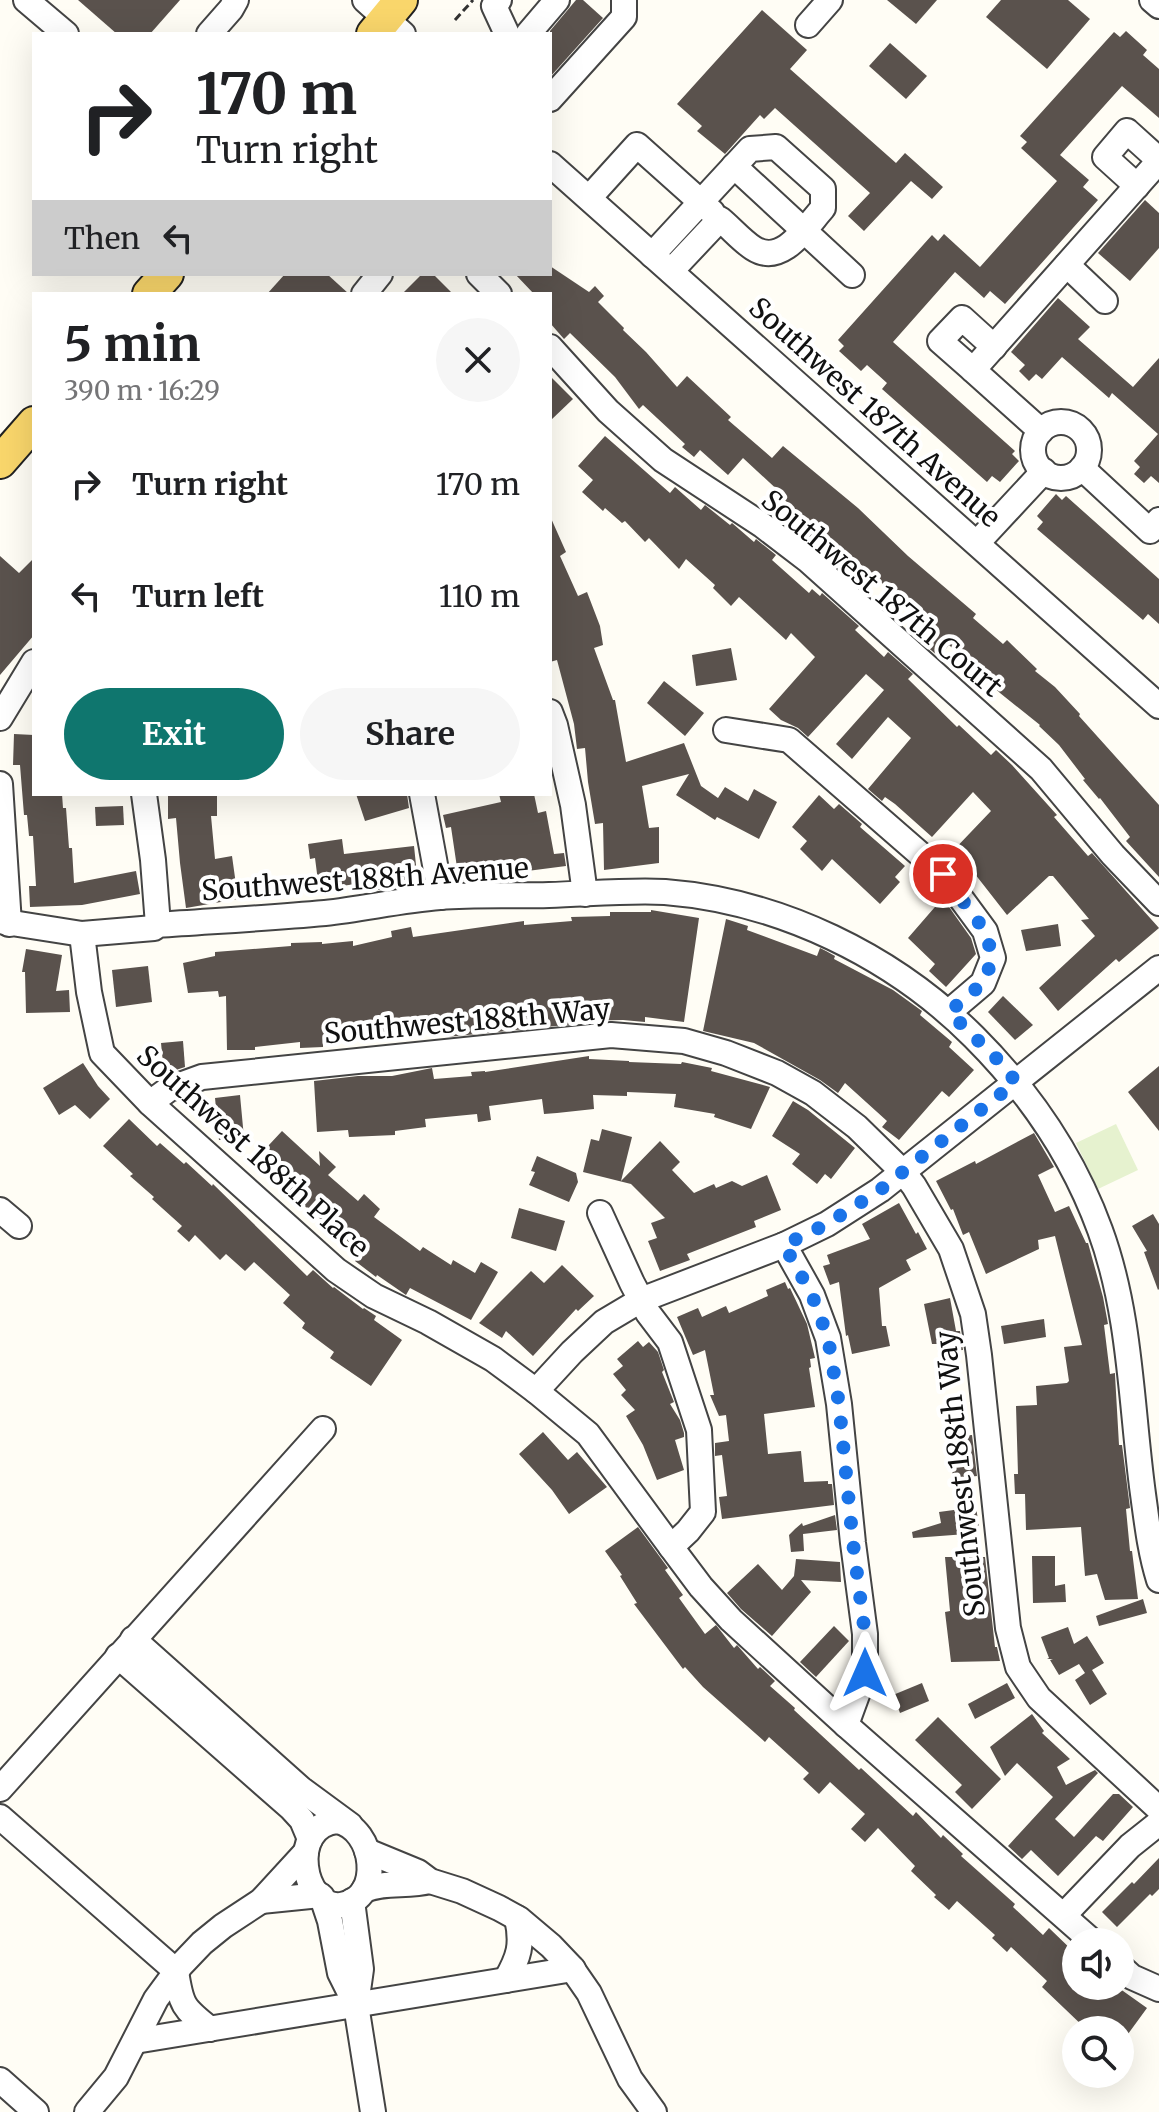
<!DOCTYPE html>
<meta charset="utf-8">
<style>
:root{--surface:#fff;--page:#f6f6f6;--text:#202124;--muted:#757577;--accent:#0f766e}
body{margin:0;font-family:Merriweather,serif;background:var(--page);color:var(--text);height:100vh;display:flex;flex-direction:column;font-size:30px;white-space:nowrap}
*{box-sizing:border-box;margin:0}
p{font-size:26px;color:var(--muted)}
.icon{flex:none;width:44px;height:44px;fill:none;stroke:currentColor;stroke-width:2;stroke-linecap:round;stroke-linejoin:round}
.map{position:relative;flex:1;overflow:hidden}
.details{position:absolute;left:32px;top:292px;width:520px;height:504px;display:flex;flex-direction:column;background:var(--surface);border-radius:0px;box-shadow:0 8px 32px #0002}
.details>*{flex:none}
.banner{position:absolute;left:32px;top:32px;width:520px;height:244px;border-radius:0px;box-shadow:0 8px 32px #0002;background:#fff;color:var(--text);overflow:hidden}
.fabs{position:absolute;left:1062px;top:1928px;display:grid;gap:16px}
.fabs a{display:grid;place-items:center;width:72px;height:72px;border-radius:50%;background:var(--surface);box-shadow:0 8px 32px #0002;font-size:40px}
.pin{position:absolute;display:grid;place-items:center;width:68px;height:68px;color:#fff;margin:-34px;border:4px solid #fff;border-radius:50%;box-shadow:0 2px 8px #0007}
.me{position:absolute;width:88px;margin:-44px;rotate:0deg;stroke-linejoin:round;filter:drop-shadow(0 0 6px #0008)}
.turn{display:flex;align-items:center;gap:28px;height:168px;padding:0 32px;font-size:36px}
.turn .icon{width:104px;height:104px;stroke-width:2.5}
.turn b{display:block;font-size:56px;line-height:68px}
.then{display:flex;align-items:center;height:76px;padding:0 32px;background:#0003;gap:16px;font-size:30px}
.round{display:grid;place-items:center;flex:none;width:84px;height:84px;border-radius:42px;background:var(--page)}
.headline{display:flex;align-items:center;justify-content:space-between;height:136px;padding:0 32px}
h1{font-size:48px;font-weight:700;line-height:60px}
.action{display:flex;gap:16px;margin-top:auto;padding:16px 32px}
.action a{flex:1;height:92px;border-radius:48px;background:var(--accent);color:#fff;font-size:32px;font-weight:700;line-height:92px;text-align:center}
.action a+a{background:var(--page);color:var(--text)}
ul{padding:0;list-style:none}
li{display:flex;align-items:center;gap:24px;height:112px;padding:0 32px}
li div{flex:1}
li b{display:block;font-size:30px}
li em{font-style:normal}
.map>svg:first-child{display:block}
</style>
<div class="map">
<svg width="1159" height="2112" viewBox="0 0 1159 2112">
<rect width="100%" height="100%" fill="#fffdf5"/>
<path fill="#e6f2cf" d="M1116,1124l22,46 -40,19 -22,-46z"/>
<g fill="#5a524d">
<path d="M78,0h102l-30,34h-33z"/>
<path d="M576,0h7l20,18 -53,59v-46z"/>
<path d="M887,0h50l-21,24z"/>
<path d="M1001,0h67l22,19 -43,50 -61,-52z"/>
<path d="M762,10l45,40 -17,19 106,94 9,-10 38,34 -11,12 -21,-18 -47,50 -16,-15 22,-23 -95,-85 -11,11 -4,-4 -35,39 -28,-23 5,-5 -25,-22z"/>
<path d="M1126,31l21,19 -4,5 16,14v49l-37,-32 -62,69 29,25 -6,7 15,13 -93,104 -15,-13 -6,7 -29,-26 -62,70 122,109 -3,3 7,7 -19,21 -8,-6 -5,6 -105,-93 5,-6 -20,-18 -6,6 -22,-20 5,-5 -6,-6 94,-105 6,6 6,-7 36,33 77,-86 -36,-33 6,-6 -7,-6 94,-104 6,5z"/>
<path d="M890,43l37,33 -21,23 -37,-33z"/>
<path d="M1145,200l14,13v35l-29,33 -32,-28z"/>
<path d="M550,266l39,26 6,-6 9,10 -6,6 26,26 -1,2 23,22 31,35 10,-11 44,41 -3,3 44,38 11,-12 75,62 50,48 68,58 -3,4 30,26 4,-4 30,29 -2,2 20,16 25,27 -1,2 80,89v72l-33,-36 4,-4 -30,-39 -1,1 -16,-19 2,-1 -26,-34 -20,-19 1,-1 -40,-32 -51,-48 -10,12 -15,-13 10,-11 -35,-35 -56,-49 -11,12 -12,-10 2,-3 -28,-24 8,-9 -21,-18 2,-2 -40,-37 -15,17 -28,-25 -6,7 -12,-10 3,-3 -42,-39 -4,4 -24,-32 -45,-44 -6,6 -14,-16v-29h-16l-19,-20h35z"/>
<path d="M285,274h42l22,20h-82z"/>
<path d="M422,274h11l20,20h-51z"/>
<path d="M1058,298l32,29 -12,12 55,48 26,-29v125l-8,-7 -7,7 -10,-9 6,-7 -6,-6 24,-27 -46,-41 -3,5 -47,-41 -20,22 -6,-5 -7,7 -10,-10 6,-6 -14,-13z"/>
<path d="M550,376l23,23 -23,22z"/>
<path d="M605,436l65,57 5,-6 26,23 4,-5 25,20 2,-2 22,19 2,-3 20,16 -4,5 37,33 3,-4 8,7 2,-3 37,33 -4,4 29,27 4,-5 25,22 -5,5 49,48 2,-2 32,30 5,-5 16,15 45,50 -3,2 34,39 4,-3 67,75 -40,34 -3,-3 -58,52 -19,-23 56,-52 -14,-16 8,-1 -36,-43h-4l-42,39 -43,-55 -5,5 -10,-10 42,-44 -18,-19 -41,45 -37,-33 -10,-7 -3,4 -14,-12 43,-51 -23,-21 -36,42 -16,-15 48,-54 -18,-16 -58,63 -10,-9 -17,-8 -12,-11 46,-52 -24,-24 -5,7 -47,-43 -8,9 -18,-18 2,-3 -29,-26 -7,10 -30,-31 -4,4 -20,-21 -3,2 -17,-15 -2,3 -21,-19 11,-12 -15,-14z"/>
<path d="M1056,494l6,6 4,-4 93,83v45l-11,-10 -5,6 -106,-91 6,-7 -6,-6z"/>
<path d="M550,516l16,36 -6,4 18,40 9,-4 13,34 3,19 -9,3 19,52h2l11,62 58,-19 17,43 17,12 7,-11 23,14 6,-12 23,13 -18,37 -42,-22 -2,3 -39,-25 13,-21 -47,12 7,42 10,-1v36l-55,7 -1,-47 -8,1 -7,-42 -3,-34 -8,1 -3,-25 -17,-64 -7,2z"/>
<path d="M0,556l19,17 15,-15v77l-34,40z"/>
<path d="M731,648l6,32 -41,6 -4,-31z"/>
<path d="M664,681l40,32 -19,23 -38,-33z"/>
<path d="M14,734l20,1v59h28l1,14h3l3,40h3l2,35 62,-12 4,23 -58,11 -52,2 -1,-21h7l-3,-50h-4l-2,-21h-3l-4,-50h-7z"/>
<path d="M217,794v22h-6l4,43 17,-3 6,43 -52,9 -6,-45 -4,-45 -8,1v-23z"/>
<path d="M356,794h51l2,14 -44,13z"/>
<path d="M499,794h35l4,19 8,-2 8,43 10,-1 2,13 -62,8v6l-45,1 -8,-54 -5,1 -3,-13 58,-13z"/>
<path d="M819,795l15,14 5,-5 23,20 -2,3 45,39 -10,11 5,5 -20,22 -48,-45 -10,12 -22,-22 7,-8 -15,-14z"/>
<path d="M123,806l1,19 -28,1 -1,-19z"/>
<path d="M342,839l2,15 70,-8 4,38 -46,7 -1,-9 -52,7 -4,-31 -5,1 -2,-15z"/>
<path d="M941,900l8,7 22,31 5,16 -30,33 -17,-16 6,-7 -27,-26z"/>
<path d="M651,910l48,8 -15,104 -39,-5v5l-22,-2 -47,1v3l-129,13 -1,-9 -53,10 -70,4v5l-23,1v-6l-45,5v3h-28l-1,-54 -7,1 -1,-6 -30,2 -5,-30 32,-7v-4l76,-6v-3l31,-1v2l31,-3v5l39,-9 -1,-6 20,-4 2,10 111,-16v4l48,-4 -1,-4 39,-1v-4h41z"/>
<path d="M726,919l22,7 -1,4 70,26 3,-8 6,3 9,5 -1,3 59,31 29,21 -2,4 32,27 -3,5 25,23 -25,27 -7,-6 -43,49 -17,-13 5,-6 -42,-38 -7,10 -18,-13 -66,-37 -51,-12z"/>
<path d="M1058,924l3,22 -35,5 -5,-21z"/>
<path d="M26,949l36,6 -6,36 13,-1 1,22 -44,1 -1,-41h-3z"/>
<path d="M148,966l4,36 -36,5 -4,-37z"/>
<path d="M1003,996l30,29 -18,15 -27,-28z"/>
<path d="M183,1041l2,26 -21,7 -3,-31z"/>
<path d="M589,1056v3l40,2v1l52,2 1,-2 30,6 -1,3 59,16 -19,42 -37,-12 1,-3 -41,-7 2,-13 -49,-2v4l-34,-1 1,14 -37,4 -13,1 -2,-15 -53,7 2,14 -13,2 -1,-8 -52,5 1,8 -31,4v4l-46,2 -1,-7 -31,2 -3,-51 44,-5h34l40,-8 2,11 38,-3 -1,-4 14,-1v1z"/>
<path d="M83,1063l15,23 12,13 -20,20 -15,-14 -16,10 -16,-27z"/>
<path d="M1159,1066v65l-31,-39z"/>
<path d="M240,1095l4,43 -25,2 -4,-42z"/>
<path d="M793,1101l15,9 47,38 -24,31 -6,-5 -8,10 -25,-20 8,-10 -28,-18z"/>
<path d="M129,1119l28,27 3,-3 24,21 2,-2 26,24 1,-2 94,92 6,-6 20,18 1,-1 29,22 1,-1 12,8 -2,4 28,20 -31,46 -41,-28 4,-6 -32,-24 3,-5 -22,-20 7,-8 -36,-33 -9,9 -19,-17 -6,6 -25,-25 -6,7 -12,-11 5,-5 -30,-27 2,-2 -24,-21 3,-2 -30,-28z"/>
<path d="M602,1129l30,8 -11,44 39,-40 20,21 -8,8 22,23 20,-9 2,4 16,-7 10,5 25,-11 14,35 -27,11 2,6 -69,27 3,6 -30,11 -12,-30 9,-3 -6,-15 14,-5 -34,-34 -48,-12 8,-33 8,2z"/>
<path d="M282,1131l38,35 -1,-15 17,16 -8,8 30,26 6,-7 16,15 -6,8 46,34 3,-4 28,18 2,-5 22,13 6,-11 17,10 -27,48 -61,-32 -4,7 -29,-20 -1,2 -21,-16 6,-9 -59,-48 -2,2 -17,-17 2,-2 -30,-27z"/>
<path d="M1034,1133l20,34 -16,8 17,37 14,-6 17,37h2l15,54 5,27 -4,1 6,49 5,-1v2l4,70h3l8,63 -4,1 4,42h2l6,48 -33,1 -8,-26 -12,2 -4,-49 -55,3 -1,-36h-10l-1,-20h4l-2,-68 21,-1 -1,-19 31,-3 2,-2 -5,-34 18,-2 -27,-109 -17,4 1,9 -53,25 -17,-42 -6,3 -10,-26 -2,1 -15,-29 39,-20 1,3z"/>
<path d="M537,1156l39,17 2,9 -9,20 -40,-17 6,-13 -4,-1z"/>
<path d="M899,1203l17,31 2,-2 9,17 -21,11 5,10 -32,18 3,38h4l4,20 -38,8 -4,-19 -2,1 -7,-54 -9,3 -7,-19 7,-2 -3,-9 43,-16 -8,-15z"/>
<path d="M519,1208l46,13 -9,30 -45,-13z"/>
<path d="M1153,1214l6,10v65l-1,1 -14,-38 3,-1 -15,-25z"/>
<path d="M562,1265l32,31 -16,15 -2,-2 -43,47 -27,-25 -4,7 -23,-15 52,-52 13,12z"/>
<path d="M785,1282l3,7 2,-1 17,36 8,34 -5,1 1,8 -2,1 6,39 -51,7 4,40 33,-3 3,31 24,-1v3h4l2,21 -112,14 -3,-22 8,-1 -5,-41 -7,1v-13l14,-2 -3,-26 -7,1 -9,-21h4l-9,-45 -12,5 -16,-38 21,-9 4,9 24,-11 3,7 39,-17 -2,-6z"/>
<path d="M950,1298l6,33h4l3,19 -21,1v-7h-10l-8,-40z"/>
<path d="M1044,1319l2,18 -42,7 -3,-18z"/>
<path d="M638,1341l5,6 6,-5 9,10 6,18 -2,2 12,30 -4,2 10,16 4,13v4l-9,3 9,30 -27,10 -14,-35 -17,-29 9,-6 -14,-15 5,-5 -13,-16 10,-8 -6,-7z"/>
<path d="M543,1432l25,28 9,-8 30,35 -38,27 -17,-24 -33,-36z"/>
<path d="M972,1435l5,41 -24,3 -4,-42z"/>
<path d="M976,1507l4,26 -67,5 -1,-6 29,-9 -2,-11z"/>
<path d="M835,1515l2,15 -34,4 1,17 -13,1 -2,-17 6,-6 7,-6 1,3z"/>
<path d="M638,1527l30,41 -3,2 18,25 -4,3 26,36 11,-9 18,23 3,-3 21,24 2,-2 15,14 -5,5 25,22 -1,2 65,60 2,-2 52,48 3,-4 25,26 2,-3 20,19 -2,2 54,48 -2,3 30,28 6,-7 27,26v32h40l31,22 -27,37v-15h-33l-45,-43 5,-6 -36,-34 -4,5 -15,-14 3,-3 -38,-34 -8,9 -15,-13 2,-2 -25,-24 4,-5 -37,-38 -13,14 -14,-13 14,-15 -35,-32 -11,12 -16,-15 6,-6 -40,-36 -4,5 -62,-55 -18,-20 -2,2 -49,-65 3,-1 -17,-27 2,-1 -17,-24z"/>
<path d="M1032,1556h23v30l10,-2 1,18 -33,1z"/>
<path d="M945,1557h40l10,90h2l3,14 -49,1 -6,-50 5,-1z"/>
<path d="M796,1559l44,3 1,20 -40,-2 10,12 -39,44 -31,-27 -14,-16 31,-29 24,26 12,-14z"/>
<path d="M1143,1599l4,14 -48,13 -3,-10z"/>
<path d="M834,1626l15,15 -33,36 -16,-15z"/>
<path d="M1068,1627l6,17 13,-8 17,27 -12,7 15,24 -17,11 -15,-25 10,-7 -6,-9 -20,11 -9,-15 3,-1h-6l2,-1 -8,-21z"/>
<path d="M922,1683l7,18 -29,12 -7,-18z"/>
<path d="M1007,1683l8,15 -40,21 -7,-15z"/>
<path d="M1032,1714l12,17 -2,2 28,26 -13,8 9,18 29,-15 3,3 -43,46 19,18 39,-43h6l14,13 -30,34 -7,-5 -38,40 -27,-26 -9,9 -14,-13 45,-49 -36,-34 -12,13 -15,-29z"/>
<path d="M938,1717l63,62 -29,30 -17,-17 7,-7 -47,-45z"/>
<path d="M1159,1858v31l-7,7 -2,-2 -33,33 -15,-15 30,-30 2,2z"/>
</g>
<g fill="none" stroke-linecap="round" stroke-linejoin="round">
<g stroke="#444" stroke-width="28">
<g id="minor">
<path d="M26,0l40,34"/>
<path d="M365,0l38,34"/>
<path d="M499,0l-5,6 13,28"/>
<path d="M1152,0l7,6"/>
<path d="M808,25l22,-25"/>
<path d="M209,34l22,-25 5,-9"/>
<path d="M528,34l29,-34"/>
<path d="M550,99l74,-82v-17"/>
<path d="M550,164l609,542"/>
<path d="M734,166l118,109"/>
<path d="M1137,186l-32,-29 22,-26 32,29"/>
<path d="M589,198l48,-53 75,67"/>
<path d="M652,255l98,-106 26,-2 47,42v19c-17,19 -41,59 -70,40 -12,-8 -22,-20 -33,-29l-49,52"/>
<path d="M1067,265l38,36"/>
<path d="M479,274l20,20"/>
<path d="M364,294l16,-20"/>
<path d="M550,347l58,64 55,49 99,65 47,36 232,208 72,86 46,48"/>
<path d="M973,370l-33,-29 22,-23 32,29"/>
<circle cx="1061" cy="450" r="28"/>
<path d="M1041,431l-68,-61 186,-209"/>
<path d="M1082,468l68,63 9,-11"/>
<path d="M977,543l67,-72"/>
<path d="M550,712l5,13 18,80 12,89"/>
<path d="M0,718l34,-56"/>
<path d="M726,730l63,10 154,134 42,57 8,27 -10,25 -34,29"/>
<path d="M0,784l9,140"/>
<path d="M144,794l9,66 5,65"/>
<path d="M422,794l19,103"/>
<path d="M0,921l82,13 72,-6 4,-3c56,-4 111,-7 167,-12 38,-4 76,-13 115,-16 36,-3 73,-1 109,-2 38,-1 78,-5 116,-3 115,9 228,64 309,145 55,55 99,119 126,193 31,84 31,176 43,264 4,29 7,57 16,86"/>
<path d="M82,934l7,58 13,61 48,50 186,167 38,26 54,26 65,37 43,32 52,43 83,113 30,40 30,33 115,105 247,217"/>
<path d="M150,1103l19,-14 33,-12 409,-42 73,6 42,12 51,20 36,20 44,34 47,46 10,13 37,63 22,65 6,41 29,273 10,39 21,31 120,111"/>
<path d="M0,1210l19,16"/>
<path d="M600,1213l32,70 16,30 22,29 29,88 4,82 -15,19 -17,16"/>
<path d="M784,1245l28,50 16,43 11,66 14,139 12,91v39l-19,52"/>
<path d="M536,1391l36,-39 32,-30 37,-22 143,-55 43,-21 53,-34 279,-222"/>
<path d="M133,1639l168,150 49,36"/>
<path d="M118,1656l173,152 11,12 8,19"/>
<path d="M0,1789l323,-360"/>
<path d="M0,1817l176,154c5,34 7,37 34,58"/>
<path d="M337,1821c38,7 47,78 4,84 -38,5 -54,-79 -4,-84z"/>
<path d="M367,1851l51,21 12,9 32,10 37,17 20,11 32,27 20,21 18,26 41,86 24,33"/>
<path d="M364,1890c22,-9 43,-3 66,-9"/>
<path d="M322,1897l8,24 10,52 16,32 17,107"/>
<path d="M261,1901l59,-6"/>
<path d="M352,1901l9,68 -5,36"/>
<path d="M1064,1915l66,-69 29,-23"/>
<path d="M1120,1966l12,11 27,12"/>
<path d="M506,1980c13,-23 17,-35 11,-62"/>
<path d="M135,2041l438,-72"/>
<path d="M0,2080l36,32"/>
<path d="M87,2112l29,-35 40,-78 25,-34 21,-22 21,-17 38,-25 45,-49"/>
</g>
</g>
<g stroke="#222" stroke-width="36">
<g id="major">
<path d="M373,34l28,-34"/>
<path d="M149,294l18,-20"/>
<path d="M0,462l34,-39"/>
</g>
</g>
<path stroke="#333" stroke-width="3" stroke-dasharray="8 4" stroke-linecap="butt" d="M455,20l18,-20"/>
<use href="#minor" stroke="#fff" stroke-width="24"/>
<use href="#major" stroke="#f9d66b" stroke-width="32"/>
</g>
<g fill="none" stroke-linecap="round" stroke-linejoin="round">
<path stroke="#1a73e8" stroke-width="14" stroke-dasharray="0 25.2" d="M865,1673v-39l-12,-91 -14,-139 -11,-66 -16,-43 -28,-50 43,-21 53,-34 136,-108 -15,-19 -52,-51 34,-29 10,-25 -8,-27 -42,-57"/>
</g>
<g text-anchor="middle" stroke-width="8" stroke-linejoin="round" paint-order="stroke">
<g font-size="28" fill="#111" stroke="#fff">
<text transform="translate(875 412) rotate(42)" y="10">Southwest 187th Avenue</text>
<text transform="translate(882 593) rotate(40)" y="10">Southwest 187th Court</text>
<text transform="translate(365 879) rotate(-4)" y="10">Southwest 188th Avenue</text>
<text transform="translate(467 1021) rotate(-5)" y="10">Southwest 188th Way</text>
<text transform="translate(253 1151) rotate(42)" y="10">Southwest 188th Place</text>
<text transform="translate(960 1474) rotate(-96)" y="10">Southwest 188th Way</text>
</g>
</g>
</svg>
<div class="fabs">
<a><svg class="icon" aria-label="sound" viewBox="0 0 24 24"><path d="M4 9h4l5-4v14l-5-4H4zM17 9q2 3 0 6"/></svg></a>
<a><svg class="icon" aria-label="search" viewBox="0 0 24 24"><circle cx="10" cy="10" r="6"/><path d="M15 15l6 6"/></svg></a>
</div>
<div class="pin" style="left:943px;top:874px;background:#d93025"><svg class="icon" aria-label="arrive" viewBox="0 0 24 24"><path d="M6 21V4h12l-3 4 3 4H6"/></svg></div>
<svg class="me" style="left:865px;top:1673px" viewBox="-20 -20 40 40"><path d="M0-17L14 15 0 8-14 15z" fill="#1a73e8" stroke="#fff" stroke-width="4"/></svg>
<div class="banner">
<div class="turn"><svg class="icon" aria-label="right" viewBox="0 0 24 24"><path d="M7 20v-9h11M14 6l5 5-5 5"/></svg><div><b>170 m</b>Turn right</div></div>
<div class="then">Then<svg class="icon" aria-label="left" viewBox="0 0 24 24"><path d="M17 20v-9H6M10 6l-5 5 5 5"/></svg></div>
</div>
<section class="details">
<div class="headline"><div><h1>5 min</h1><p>390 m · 16:29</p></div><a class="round"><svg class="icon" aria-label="close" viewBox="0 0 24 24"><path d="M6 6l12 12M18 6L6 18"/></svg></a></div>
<ul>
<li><svg class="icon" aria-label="right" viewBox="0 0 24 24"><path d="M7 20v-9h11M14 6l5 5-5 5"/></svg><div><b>Turn right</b></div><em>170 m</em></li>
<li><svg class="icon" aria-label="left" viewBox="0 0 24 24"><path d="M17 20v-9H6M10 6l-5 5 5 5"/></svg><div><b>Turn left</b></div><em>110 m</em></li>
</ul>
<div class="action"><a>Exit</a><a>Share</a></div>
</section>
</div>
